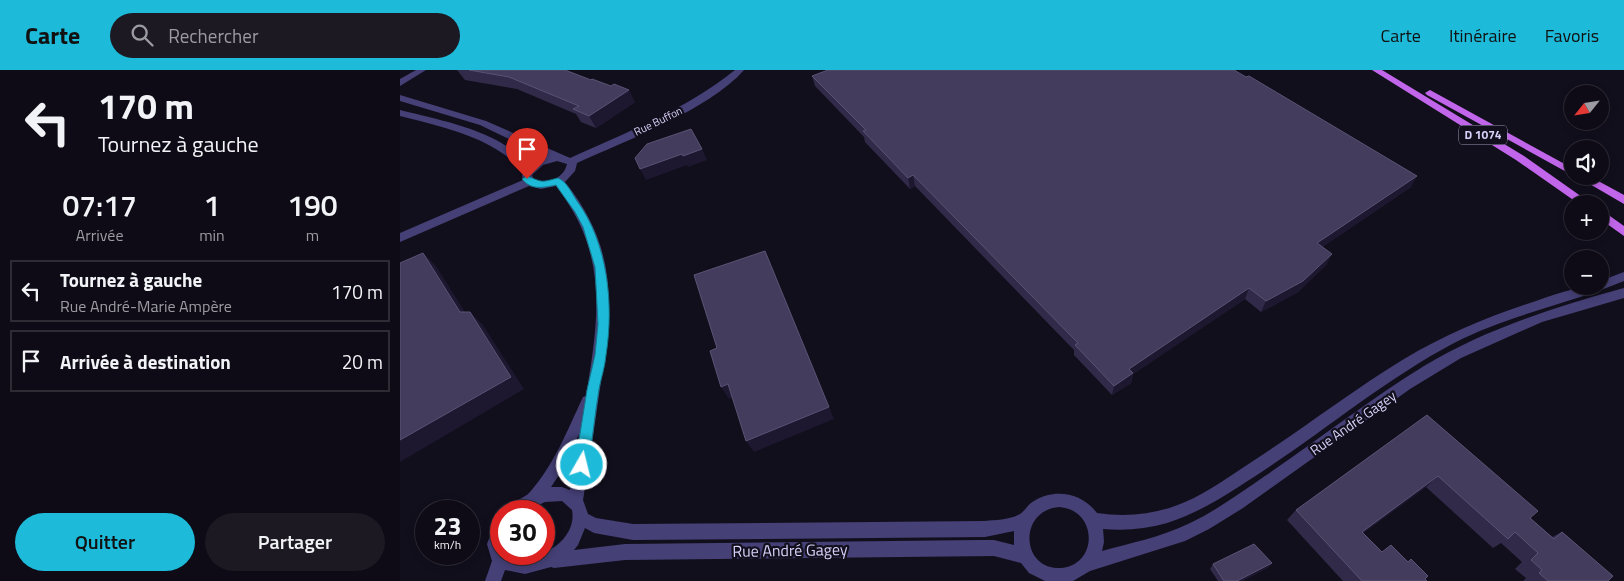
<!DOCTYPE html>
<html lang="fr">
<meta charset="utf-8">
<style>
:root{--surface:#0e0b16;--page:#1c1923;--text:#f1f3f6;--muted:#9b9ba1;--line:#2e2b35;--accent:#1dbbd9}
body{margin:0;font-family:"Titillium Web",sans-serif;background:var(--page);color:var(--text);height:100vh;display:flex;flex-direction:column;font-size:19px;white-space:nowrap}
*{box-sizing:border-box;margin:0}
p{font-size:16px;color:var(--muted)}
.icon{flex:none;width:28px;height:28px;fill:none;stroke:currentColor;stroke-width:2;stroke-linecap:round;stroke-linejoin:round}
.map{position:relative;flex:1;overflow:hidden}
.drawer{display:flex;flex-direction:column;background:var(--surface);width:400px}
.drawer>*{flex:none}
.guide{background:#0e0b16;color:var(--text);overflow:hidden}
.needle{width:32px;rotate:240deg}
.buttons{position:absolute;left:1164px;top:15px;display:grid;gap:10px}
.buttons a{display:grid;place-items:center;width:45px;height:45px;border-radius:50%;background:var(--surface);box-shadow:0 2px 8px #0003,0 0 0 1px var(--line);font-size:25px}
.speed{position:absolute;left:15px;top:430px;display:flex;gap:10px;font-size:25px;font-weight:700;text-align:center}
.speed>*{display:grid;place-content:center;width:65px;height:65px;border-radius:50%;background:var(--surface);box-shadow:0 2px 8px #0003,0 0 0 1px var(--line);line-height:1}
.speed small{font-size:12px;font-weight:400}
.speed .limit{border:8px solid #d22;background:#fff;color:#111}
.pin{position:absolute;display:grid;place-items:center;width:42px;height:42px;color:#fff;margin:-51px -21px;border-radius:50% 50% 50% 0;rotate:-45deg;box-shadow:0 0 5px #0007}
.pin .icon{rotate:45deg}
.me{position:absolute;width:55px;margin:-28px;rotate:8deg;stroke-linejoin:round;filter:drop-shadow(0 0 4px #0008)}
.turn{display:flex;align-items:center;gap:18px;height:105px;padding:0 15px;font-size:22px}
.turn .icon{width:65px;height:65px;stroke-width:2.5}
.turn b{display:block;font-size:35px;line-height:42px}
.eta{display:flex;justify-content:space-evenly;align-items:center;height:85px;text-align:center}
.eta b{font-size:30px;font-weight:600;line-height:35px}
.button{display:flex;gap:10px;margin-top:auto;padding:10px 15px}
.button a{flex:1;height:58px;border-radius:30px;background:var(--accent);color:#111;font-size:20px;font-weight:600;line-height:58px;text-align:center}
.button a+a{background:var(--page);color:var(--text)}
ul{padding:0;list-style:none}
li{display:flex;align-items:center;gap:15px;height:62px;margin:0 10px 8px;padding:0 5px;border:2px solid var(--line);border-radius:0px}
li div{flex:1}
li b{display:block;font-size:19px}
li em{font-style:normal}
header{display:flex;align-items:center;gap:30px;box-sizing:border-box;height:70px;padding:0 25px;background:var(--accent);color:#111}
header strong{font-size:24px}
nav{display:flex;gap:28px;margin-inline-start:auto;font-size:18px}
.search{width:350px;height:45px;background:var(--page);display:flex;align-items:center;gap:12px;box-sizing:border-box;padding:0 18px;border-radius:28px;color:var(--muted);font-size:19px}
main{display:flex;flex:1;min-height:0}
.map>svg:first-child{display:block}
</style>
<header>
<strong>Carte</strong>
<div class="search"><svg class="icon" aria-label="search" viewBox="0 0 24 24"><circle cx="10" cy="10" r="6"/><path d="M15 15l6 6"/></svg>Rechercher</div>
<nav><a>Carte</a><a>Itinéraire</a><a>Favoris</a></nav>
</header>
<main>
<section class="drawer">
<div class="guide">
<div class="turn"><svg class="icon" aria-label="left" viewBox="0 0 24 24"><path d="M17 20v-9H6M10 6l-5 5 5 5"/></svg><div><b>170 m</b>Tournez à gauche</div></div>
</div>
<div class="eta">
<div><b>07:17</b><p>Arrivée</p></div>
<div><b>1</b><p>min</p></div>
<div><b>190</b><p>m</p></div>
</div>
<ul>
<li><svg class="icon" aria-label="left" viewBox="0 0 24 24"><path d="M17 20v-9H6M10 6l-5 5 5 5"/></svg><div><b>Tournez à gauche</b><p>Rue André-Marie Ampère</p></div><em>170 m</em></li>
<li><svg class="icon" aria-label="arrive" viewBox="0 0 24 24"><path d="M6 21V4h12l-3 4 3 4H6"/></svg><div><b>Arrivée à destination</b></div><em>20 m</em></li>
</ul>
<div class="button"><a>Quitter</a><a>Partager</a></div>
</section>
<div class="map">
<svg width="1224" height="511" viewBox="0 0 1224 511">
<rect width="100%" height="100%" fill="#120f1d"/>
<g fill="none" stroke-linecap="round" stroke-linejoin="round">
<g fill="#454076" fill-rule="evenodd">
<path d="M16,0h10l-26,16v-7z"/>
<path d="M335,0h9c-35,40 -119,71 -167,93l-2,8 -10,11c56,70 47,130 34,213 -5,35 -10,70 -16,105l5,14 8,4 37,6 352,-3c11,-1 25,-1 35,-7 5,-3 8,-10 14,-13 21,-13 48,-8 63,12 26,4 53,2 78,-7 26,-9 49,-26 72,-41 53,-34 103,-73 157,-106 39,-23 80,-41 123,-55 24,-8 48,-18 73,-18v-5l24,-9v9c-55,23 -116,34 -170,62 -68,36 -127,86 -191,128 -31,20 -61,41 -96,52 -21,6 -42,8 -64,6l1,13 -2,9c29,-8 59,-14 86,-27 28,-13 52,-31 77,-48 53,-36 104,-76 159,-110 61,-37 131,-59 200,-78v10l-82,24 -81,36 -51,31 -167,119 -34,21 -24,12 -95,30 -17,10h-28l-16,-8 -8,-10 -27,-7 -369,4 -71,8 -3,-1 -26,7 -20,-4 -4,11h-16l7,-20 -5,-17 9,-23 5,-2v35c8,0 15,4 24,3 23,0 52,-21 47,-47l-10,-9 -17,1 -19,9h-20c5,-11 17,-11 24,-19 24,-27 38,-63 53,-95l3,-1c13,-79 23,-142 -30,-210l-15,3 -12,-3 -129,56v-9l123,-53 -1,-5 2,-3c-31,-35 -81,-45 -124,-56v-6c43,11 98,20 129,55l17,-8 -66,-32 -80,-24v-6l86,26 84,37c57,-26 115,-48 165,-88zM157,91l10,3c-3,15 -20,20 -33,16l-2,-5 11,-10zM179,364l-9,56 -8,-3h-11l12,-18zM659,437c41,3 39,62 -2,61 -37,-2 -37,-58 2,-61zM185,458l9,5 39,7 352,-3 29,-6v14l-20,-5h-15l-354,4 -51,6 4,-5z"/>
</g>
<g fill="#c166ea" fill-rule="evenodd">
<path d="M972,0h10l142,86 68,48h-13l-63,-44z"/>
<path d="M1030,20l142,78v7l-145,-80 -2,-2z"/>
<path d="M1176,106h13l35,19v9z"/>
<path d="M1200,139l24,17v10l-24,-17z"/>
</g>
</g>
<g fill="#322a49">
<path d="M57,0h108l70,32 -39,26 -15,-6 -5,-8 -59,-25 -52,-9z"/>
<path d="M412,6l599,111 -89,60 5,17 -29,28 -37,20 -16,-13 -112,75 -2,9 -19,12 -38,-40v-5l-159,-164 -5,3 -45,-47 -1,-5 -49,-51z"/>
<path d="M1027,345l103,103 22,19 10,-5 46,49h-85l3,-3 -11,-9 7,-7 -21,-19 -8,5 -67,-61 -63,46 18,19 44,27 2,2h-84l-56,-61 9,-10z"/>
<path d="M872,493l-5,5 -25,13h-24l-8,-12 3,-5z"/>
</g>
<g fill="#1d1730">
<path d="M229,20l6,12 -39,26 -7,-12z"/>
<path d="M302,79l5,11 -19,7 -1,-2 -41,15 -6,-11 42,-15z"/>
<path d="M513,105l2,11 -5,3 -2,-11z"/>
<path d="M1017,106l-6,11 -99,67 5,-11z"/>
<path d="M365,181l69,168 -80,33 -8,-11z"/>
<path d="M23,183l13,13 37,59 -13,-13z"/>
<path d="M932,184l-5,10 -29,28 -37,20 5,-11z"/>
<path d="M849,218l-4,11 -112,75 -2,9 -19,12 2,-9 15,-17z"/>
<path d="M70,242l13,13 41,64 -124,73v-22z"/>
<path d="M328,314l8,12 -7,3 -8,-12z"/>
<path d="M1038,406l-12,11 -75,55 11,-10z"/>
<path d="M872,493l-5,5 -25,13h-5z"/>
</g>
<g fill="#433c5c" stroke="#5b5375">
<path d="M69,0h96l26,10 1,-1 19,7 3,-2 15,6 -40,26 -16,-7 6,-3 -70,-29z"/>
<path d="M428,0h406l12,7 3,-1 168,100 -100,67 15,11 -29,27 -37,20 -17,-13 -120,81 4,4 -19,13 -39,-41 3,-2 -165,-168 -5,3 -45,-47 3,-1 -54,-54z"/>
<path d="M291,59l11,20 -19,7 -1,-2 -42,15 -5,-11 12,-14z"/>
<path d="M365,181l64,156 -83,34 -18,-57 -7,3 -11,-36 7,-3 -23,-73z"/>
<path d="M23,183l37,59h10l41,65 -111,63v-177z"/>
<path d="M1027,345l111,96 -8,7 24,21 8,-7 51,44 -5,5h-60l-9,-8 3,-3 -11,-10 7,-7 -23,-21 -7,7 -70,-63 -76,56 20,20 9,-7 17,17 3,-3 17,17 -3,3 2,2h-65l-66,-71z"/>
<path d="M854,474l18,19 -35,18h-13l-11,-17z"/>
</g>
<path fill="#1dbbd9" stroke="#137a8d" d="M127,106c16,6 12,7 31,2 8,3 14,15 19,23 31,42 37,104 29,154 -1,12 -5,23 -7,34 -4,25 -7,51 -10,76l-2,5 -5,1 -5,-1 -2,-5 12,-75 8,-35 3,-31 -3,-57 -12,-40 -8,-15 -17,-24 -2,-3c-14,3 -25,5 -34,-6z"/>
<g text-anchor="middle" stroke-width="4.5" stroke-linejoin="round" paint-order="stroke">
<g font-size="11" fill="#d8d1f9" stroke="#120f1d">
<text transform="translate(258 51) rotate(-26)" y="4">Rue Buffon</text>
</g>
<rect fill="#120f1d" stroke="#9d97b7" stroke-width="1" x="1059" y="55.5" width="48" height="19" rx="4"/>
<g font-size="12" font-weight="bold" fill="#d8d1f9">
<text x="1083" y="69">D 1074</text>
</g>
<g font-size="14" fill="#d8d1f9" stroke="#120f1d">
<text transform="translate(953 353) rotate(-35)" y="5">Rue André Gagey</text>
</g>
<g font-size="16" fill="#d8d1f9" stroke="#120f1d">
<text transform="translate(390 480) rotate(-1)" y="6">Rue André Gagey</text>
</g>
</g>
</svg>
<div class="buttons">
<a><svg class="needle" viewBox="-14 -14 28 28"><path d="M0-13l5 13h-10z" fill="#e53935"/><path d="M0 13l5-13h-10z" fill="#9b9ba1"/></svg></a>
<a><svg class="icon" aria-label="sound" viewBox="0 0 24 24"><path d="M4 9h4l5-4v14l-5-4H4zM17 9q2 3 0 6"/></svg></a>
<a>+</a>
<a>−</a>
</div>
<div class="speed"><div>23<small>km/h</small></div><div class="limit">30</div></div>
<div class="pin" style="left:127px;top:109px;background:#d93025"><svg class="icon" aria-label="arrive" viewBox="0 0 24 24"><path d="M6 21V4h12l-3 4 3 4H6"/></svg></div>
<svg class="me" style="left:182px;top:395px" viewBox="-20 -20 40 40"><circle r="17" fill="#1dbbd9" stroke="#fff" stroke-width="3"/><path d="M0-11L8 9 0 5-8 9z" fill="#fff"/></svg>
</div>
</main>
